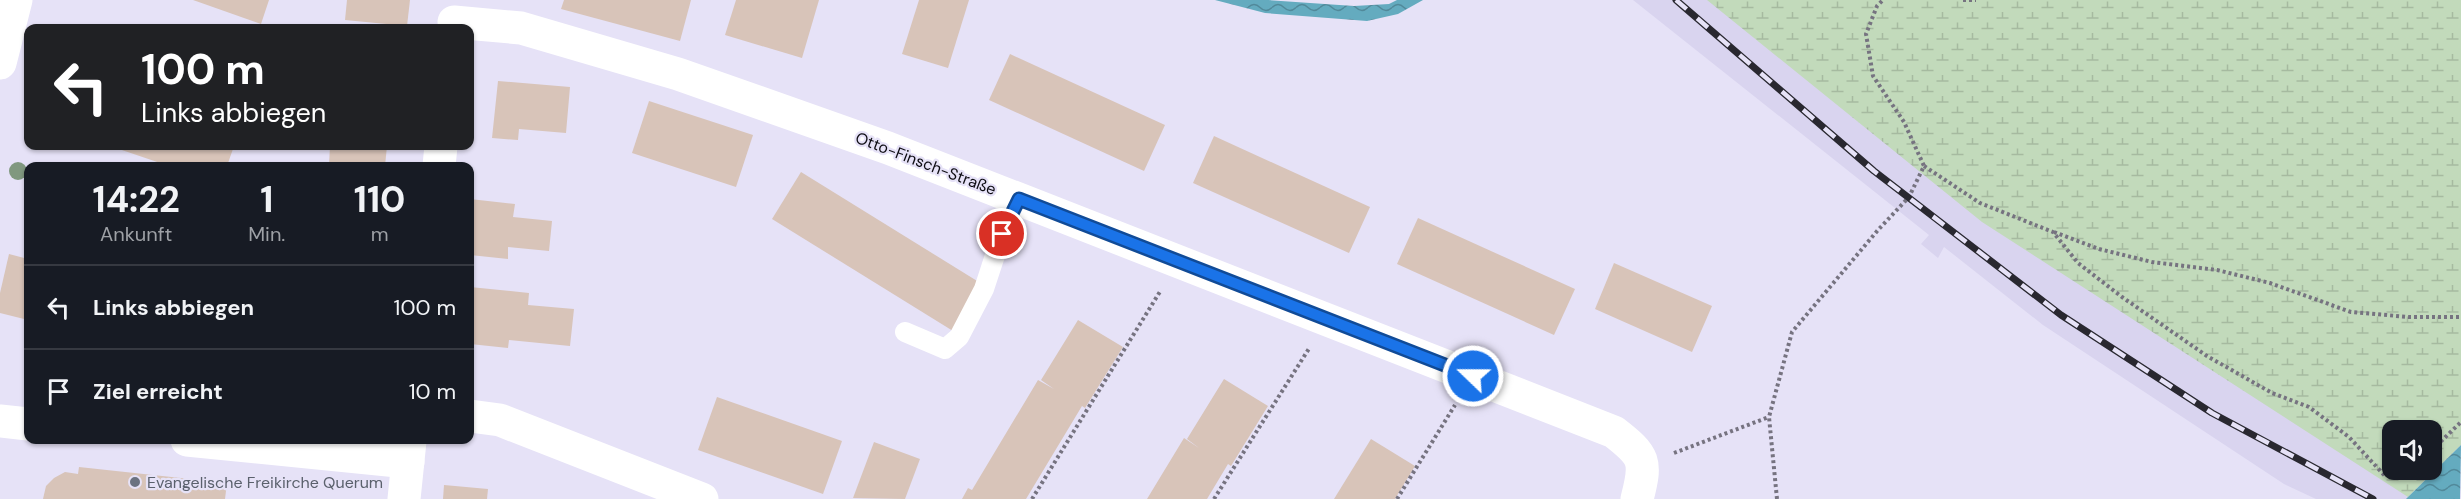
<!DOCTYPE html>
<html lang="de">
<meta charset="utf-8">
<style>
:root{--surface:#171b24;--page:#20242c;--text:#f1f3f6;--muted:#9ea1a6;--line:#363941}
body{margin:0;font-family:"DM Sans",sans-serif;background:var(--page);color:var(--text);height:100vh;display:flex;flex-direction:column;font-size:22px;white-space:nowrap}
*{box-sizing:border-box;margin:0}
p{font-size:20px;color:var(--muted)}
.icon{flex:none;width:33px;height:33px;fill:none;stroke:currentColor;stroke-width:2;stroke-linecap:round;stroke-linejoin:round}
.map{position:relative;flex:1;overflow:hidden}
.panel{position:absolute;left:24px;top:162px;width:450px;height:282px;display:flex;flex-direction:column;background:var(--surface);border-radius:12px;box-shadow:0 2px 4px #0004}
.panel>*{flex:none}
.banner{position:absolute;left:24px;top:24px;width:450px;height:126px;border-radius:12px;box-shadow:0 2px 4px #0004;background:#202124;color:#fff;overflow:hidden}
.controls{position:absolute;left:2382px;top:420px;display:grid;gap:12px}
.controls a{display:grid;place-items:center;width:60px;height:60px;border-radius:12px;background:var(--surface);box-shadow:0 2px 4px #0004;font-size:30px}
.pin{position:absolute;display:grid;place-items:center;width:51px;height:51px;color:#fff;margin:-26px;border:3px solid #fff;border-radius:50%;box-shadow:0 2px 6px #0007}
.me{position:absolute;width:66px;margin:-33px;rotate:292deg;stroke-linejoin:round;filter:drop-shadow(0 0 4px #0008)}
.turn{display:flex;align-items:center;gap:21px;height:126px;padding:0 18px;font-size:27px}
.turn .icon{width:78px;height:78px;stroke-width:2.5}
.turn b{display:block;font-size:42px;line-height:51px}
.eta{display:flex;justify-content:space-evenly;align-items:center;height:102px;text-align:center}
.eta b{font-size:36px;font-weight:700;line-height:42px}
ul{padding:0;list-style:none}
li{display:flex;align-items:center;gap:18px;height:84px;padding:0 18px;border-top:2px solid var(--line)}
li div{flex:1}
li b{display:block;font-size:22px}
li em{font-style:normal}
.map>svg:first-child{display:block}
</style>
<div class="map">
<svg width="2461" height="499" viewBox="0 0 2461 499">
<defs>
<pattern id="wetland-marsh" width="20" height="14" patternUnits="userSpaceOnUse" patternTransform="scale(1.5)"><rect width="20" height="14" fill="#c2dabb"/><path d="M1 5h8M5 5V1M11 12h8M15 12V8" fill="none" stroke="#a6baa0"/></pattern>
<pattern id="water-waves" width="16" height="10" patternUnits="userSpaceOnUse" patternTransform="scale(1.5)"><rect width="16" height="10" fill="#64abbf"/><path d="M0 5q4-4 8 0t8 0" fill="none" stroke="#51899a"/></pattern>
</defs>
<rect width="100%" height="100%" fill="#e6e2f7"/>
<path fill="#d9d4ef" d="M1633,0h100l679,499h-96l-32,-15 -241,-159 -99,-78 -6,11 -17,-14 8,-9z"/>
<path fill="url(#wetland-marsh)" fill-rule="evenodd" d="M1707,0h754v445l-53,52 -426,-275zM2392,430h40v40h-40z"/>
<g fill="url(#water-waves)">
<path d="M1215,0h53l86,6 35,-2 8,-4h26l-25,14 -31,7 -102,-8z"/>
<path d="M2461,445l-1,54h-54l2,-2z"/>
</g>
<g fill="#d8c4b9">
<path d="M193,0h76l-8,24z"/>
<path d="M347,0h63l-3,26 -62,-6z"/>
<path d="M564,0h127l-11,41 -119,-32z"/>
<path d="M736,0h83l-17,58 -77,-23z"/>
<path d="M919,0h50l-21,68 -46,-14z"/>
<path d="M1010,54l155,71 -21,46 -155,-71z"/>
<path d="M498,81l72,6 -4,46 -47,-4 -1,11 -26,-2z"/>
<path d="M649,101l104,34 -17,52 -104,-34z"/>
<path d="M1214,136l156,71 -21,46 -156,-70z"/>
<path d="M110,146h124l-7,20h-58z"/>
<path d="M330,146h57l-2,20 -56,-1z"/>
<path d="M801,172l181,112 -29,47 -181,-112z"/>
<path d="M470,199l45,5 -2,13 39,4 -3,30 -41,-4v12l-38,-4z"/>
<path d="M1418,218l157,71 -21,46 -157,-71z"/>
<path d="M9,254l19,5v61l-28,-7v-20z"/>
<path d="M1614,263l98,43 -20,46 -97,-43z"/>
<path d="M470,287l59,6 -1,12 46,4 -4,37 -61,-6 -1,8 -38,-4z"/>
<path d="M1078,320l45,27 -38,61 -3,-2 -56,93h-64l6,-11 4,2 66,-110 16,9 -13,-9z"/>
<path d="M1224,379l44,27 -37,60 -3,-2 -21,35h-60l37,-61 15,10 -12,-9z"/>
<path d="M717,397l125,44 -19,53 -125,-44z"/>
<path d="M1371,439l44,27 -20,33h-61z"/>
<path d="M874,442l46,17 -15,40 -52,-1z"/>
<path d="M79,467l148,16 -2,16h-182l3,-13 8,-8 11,-6 13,2z"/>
<path d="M444,485l44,4 -1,10h-44z"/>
</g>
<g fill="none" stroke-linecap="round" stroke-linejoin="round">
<g stroke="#767380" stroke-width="4" stroke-dasharray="3 3" stroke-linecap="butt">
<path d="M1963,0h13"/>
<path d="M1924,166l56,37 73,29 25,31 44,34 85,59 65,37 37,14 40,30 36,39 14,-6"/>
<path d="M2054,232l45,17 53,13 65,8 53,13 81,29 58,5h52"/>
<path d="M2432,450l29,-28"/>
<path d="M1674,453l95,-36"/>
<path d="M1032,499l129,-209"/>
<path d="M1214,499l96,-152"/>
<path d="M1397,499l58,-94"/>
<path d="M1777,499l-8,-82 23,-85 86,-102 31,-33 15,-31 -20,-44 -31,-46 -7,-42 11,-28 6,-6"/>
</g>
<path stroke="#fff" stroke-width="20" d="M905,332l40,17 14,-12 25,-48 18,-55 17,-35"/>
<g stroke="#fff" stroke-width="33">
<path d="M454,22l67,6 157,46 210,74 726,284c31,24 33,29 23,67"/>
<path d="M0,63l16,-63"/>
<path d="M439,166l2,-20"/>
<path d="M470,416l30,4 202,79"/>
<path d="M0,421l28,3"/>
<path d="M187,440l221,22"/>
<path d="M404,499l6,-58"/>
</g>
<g stroke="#292830" stroke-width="7">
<path id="rail" d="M1676,0l198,171 187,144 151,98 161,86"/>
</g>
<use href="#rail" stroke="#e6e2f7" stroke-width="4.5" stroke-dasharray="14" stroke-linecap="butt"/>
</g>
<circle fill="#80987f" cx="18" cy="171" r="9"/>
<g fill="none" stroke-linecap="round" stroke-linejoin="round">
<g stroke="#114b97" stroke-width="15">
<path id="route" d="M1002,234l17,-35 454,177"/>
</g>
<use href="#route" stroke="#1a73e8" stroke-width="10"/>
</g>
<circle fill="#6b7280" stroke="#e6e2f7" stroke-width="2" cx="135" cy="482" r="6"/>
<g text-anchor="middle" stroke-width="4.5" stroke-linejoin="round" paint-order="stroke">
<g font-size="16" fill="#0c0b11" stroke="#e6e2f7">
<text transform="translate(926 163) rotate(21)" y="6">Otto-Finsch-Straße</text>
</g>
<g font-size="16" fill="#5b616d" stroke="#e6e2f7" text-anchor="start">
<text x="147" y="488">Evangelische Freikirche Querum</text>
</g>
</g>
</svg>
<div class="controls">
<a><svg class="icon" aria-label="sound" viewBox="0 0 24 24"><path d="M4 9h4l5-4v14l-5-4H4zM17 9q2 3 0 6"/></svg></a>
</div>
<div class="pin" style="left:1002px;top:234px;background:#d93025"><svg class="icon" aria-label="arrive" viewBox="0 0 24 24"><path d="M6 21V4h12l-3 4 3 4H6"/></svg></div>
<svg class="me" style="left:1473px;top:376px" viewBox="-20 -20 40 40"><circle r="17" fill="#1a73e8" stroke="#fff" stroke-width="3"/><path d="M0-11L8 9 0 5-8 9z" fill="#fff"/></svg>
<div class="banner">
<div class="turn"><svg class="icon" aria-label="left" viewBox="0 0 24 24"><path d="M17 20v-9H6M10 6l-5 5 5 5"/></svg><div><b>100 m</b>Links abbiegen</div></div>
</div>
<section class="panel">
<div class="eta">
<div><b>14:22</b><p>Ankunft</p></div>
<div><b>1</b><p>Min.</p></div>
<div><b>110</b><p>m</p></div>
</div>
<ul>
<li><svg class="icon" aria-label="left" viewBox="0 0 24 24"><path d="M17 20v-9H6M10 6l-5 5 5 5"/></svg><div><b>Links abbiegen</b></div><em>100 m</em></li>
<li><svg class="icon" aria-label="arrive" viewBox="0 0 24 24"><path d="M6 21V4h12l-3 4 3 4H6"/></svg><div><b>Ziel erreicht</b></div><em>10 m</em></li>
</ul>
</section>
</div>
